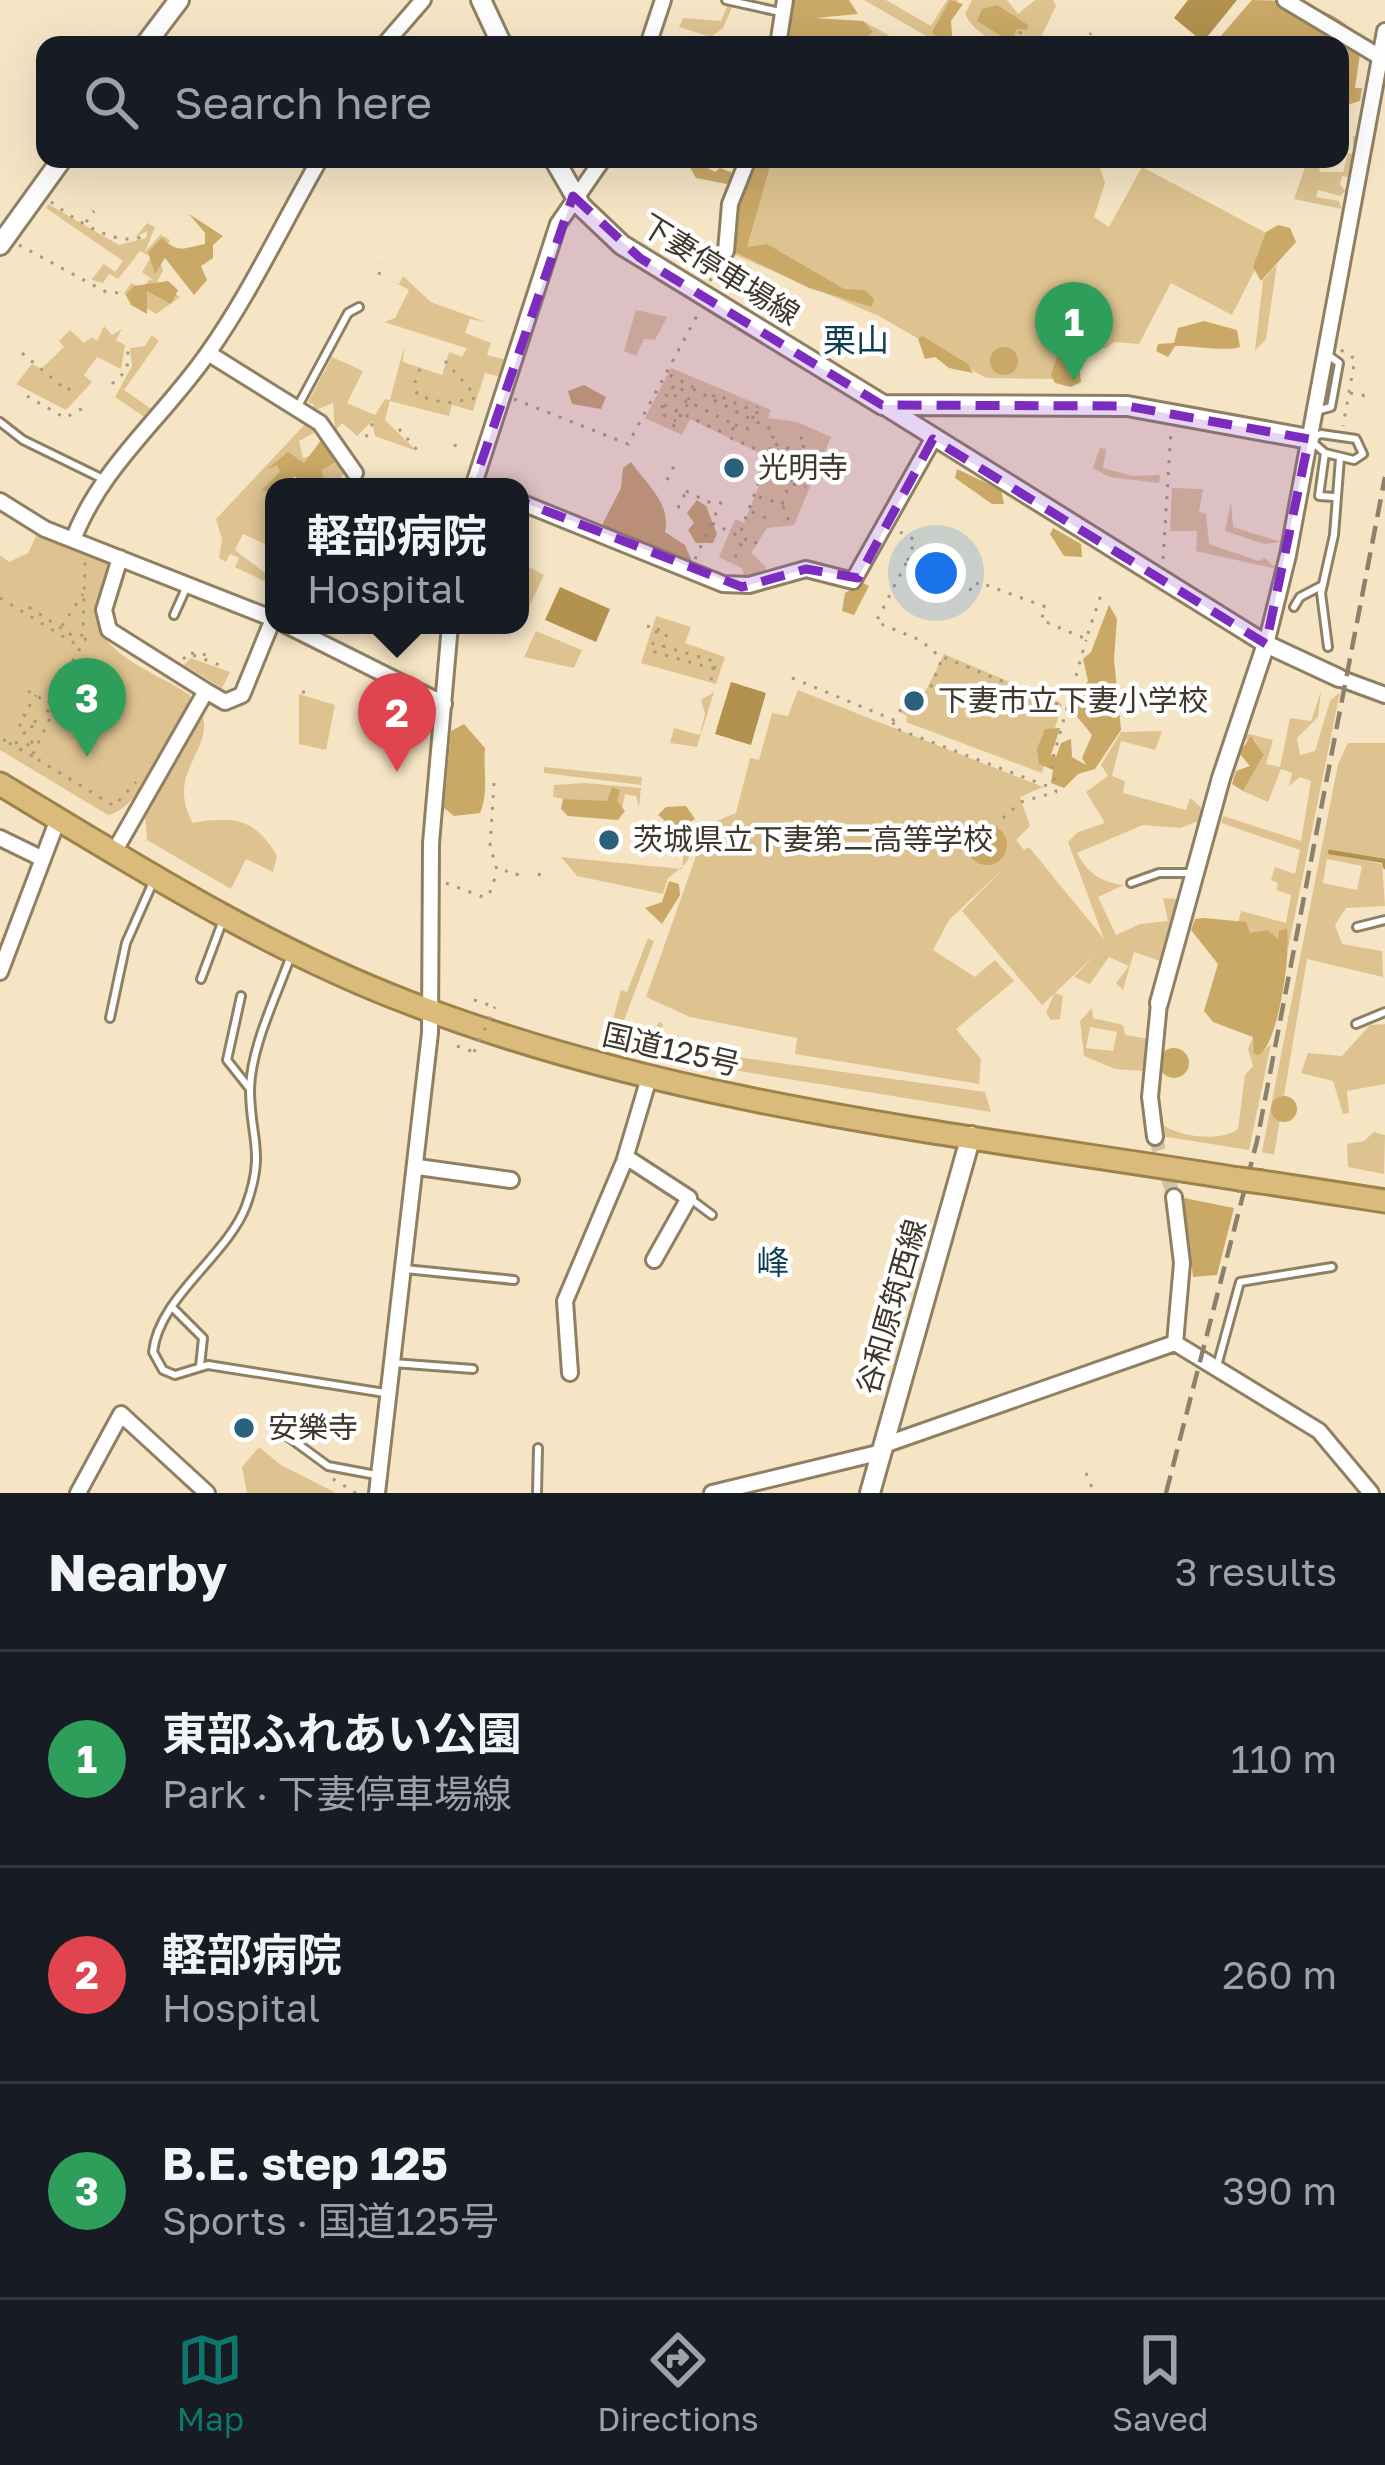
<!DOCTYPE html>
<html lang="en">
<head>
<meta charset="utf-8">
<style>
	body { margin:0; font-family:"Golos Text","Noto Sans JP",sans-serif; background:#20242c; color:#f1f3f6 }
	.you { position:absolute; left:936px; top:573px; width:42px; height:42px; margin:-30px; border:9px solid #fff; border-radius:50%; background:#1a73e8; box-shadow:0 0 0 18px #1a73e833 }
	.badge { display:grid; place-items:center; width:78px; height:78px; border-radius:50%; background:#0f766e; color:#fff; font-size:39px; font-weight:700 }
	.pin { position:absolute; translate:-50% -99px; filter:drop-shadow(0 3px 6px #0008) }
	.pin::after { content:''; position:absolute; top:63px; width:42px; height:36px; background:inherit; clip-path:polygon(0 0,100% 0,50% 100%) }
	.popup { position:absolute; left:265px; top:478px; width:264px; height:156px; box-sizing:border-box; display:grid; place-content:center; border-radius:24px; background:#171b24; filter:drop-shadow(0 3px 9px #0005); font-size:39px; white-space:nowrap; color:#9ea1a6 }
	.popup b { font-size:45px; color:#f1f3f6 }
	.popup::after { content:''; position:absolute; left:50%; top:100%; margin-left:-24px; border:24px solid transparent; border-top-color:#171b24 }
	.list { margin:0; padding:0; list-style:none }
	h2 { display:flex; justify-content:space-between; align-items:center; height:156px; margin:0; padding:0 48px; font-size:51px }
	h2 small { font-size:39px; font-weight:400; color:#9ea1a6 }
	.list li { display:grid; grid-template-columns:78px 1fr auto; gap:36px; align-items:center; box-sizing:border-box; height:216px; padding:0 48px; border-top:3px solid #363941 }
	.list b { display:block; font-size:45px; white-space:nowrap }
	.list p { margin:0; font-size:39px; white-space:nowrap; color:#9ea1a6 }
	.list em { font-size:39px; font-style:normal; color:#9ea1a6 }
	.icon { flex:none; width:66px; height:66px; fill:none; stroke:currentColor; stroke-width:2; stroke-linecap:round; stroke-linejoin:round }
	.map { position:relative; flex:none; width:1385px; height:1493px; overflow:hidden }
	.search { position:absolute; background:#171b24; box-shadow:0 12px 48px #0002; left:36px; right:36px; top:36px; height:132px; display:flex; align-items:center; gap:30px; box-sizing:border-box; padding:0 42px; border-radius:24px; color:#9ea1a6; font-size:45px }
	.sheet { height:804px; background:#171b24 }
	nav { display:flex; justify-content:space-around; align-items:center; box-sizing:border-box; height:168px; border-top:3px solid #363941; background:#171b24; font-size:33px; color:#9ea1a6 }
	nav a { display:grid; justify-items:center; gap:6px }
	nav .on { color:#0f766e }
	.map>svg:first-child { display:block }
	.green { fill:#dec390; fill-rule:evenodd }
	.forest { fill:#caa866 }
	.water { fill:#b2914f }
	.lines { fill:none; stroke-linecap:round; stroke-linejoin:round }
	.stream { stroke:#b2914f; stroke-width:4.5 }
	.minor-tunnel { stroke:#d1c2a6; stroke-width:14; stroke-dasharray:14 7; stroke-linecap:butt }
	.service-casing { stroke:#8f8063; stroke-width:12 }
	.minor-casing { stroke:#8f8063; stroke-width:20 }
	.tertiary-casing { stroke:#8f8063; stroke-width:22 }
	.secondary-casing { stroke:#8f8063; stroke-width:24 }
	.trunk-casing { stroke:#9e824b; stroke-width:27 }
	.path { stroke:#a59982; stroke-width:3; stroke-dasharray:3 9; stroke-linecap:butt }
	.service { stroke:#fff; stroke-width:6 }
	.minor { stroke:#fff; stroke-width:14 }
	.tertiary { stroke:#fff; stroke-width:16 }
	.secondary { stroke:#fff; stroke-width:18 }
	.trunk { stroke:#dabb7c; stroke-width:21 }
	.rail { stroke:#8c816c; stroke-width:4.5; stroke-dasharray:18 9; stroke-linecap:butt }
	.trunk-bridge-casing { stroke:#9e824b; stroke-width:27; stroke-linecap:butt }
	.path-bridge { stroke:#a59982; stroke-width:3; stroke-dasharray:3 9; stroke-linecap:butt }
	.trunk-bridge { stroke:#dabb7c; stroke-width:21 }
	.marked { fill:#7b2cbf; fill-opacity:0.2; stroke:#7b2cbf; stroke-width:9; stroke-dasharray:24 15; stroke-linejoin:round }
	.poi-dot { fill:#2a617c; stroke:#fff; stroke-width:4.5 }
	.labels { text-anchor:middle; stroke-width:9; stroke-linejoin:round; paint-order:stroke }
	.street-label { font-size:30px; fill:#3e372b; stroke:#fff }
	.poi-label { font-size:30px; fill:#3e372b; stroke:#fff; text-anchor:start }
	.neighbourhood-label { font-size:33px; fill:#0f3d51; stroke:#fff }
</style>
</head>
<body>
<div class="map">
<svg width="1385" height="1493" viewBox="0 0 1385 1493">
	<rect width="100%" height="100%" fill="#f6e5c5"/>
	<path class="green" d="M864 0H886L931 26 947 0H958L944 25 952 36 942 45Z
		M972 0H1007L1018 14 1035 0H1053L1056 6 1037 45C1009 45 980 43 965 14Z
		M728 4 733 5 723 28 711 37 679 27 683 18 721 21Z
		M798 19 863 21 906 45H781Z
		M1353 136 1358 137 1350 178 1342 176 1340 185 1346 191 1340 196 1318 190 1316 197 1339 201 1342 209 1294 199 1308 159H1317L1320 172H1343L1348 153 1353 154Z
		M757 159H1097L1105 183 1094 217 1109 227 1142 167 1272 236 1232 315 1171 283 1139 344 1114 342 1105 349 1079 336 1057 379 986 378 879 316 733 254 734 224Z
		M48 204 119 245 146 238 147 231 135 238 147 223 155 227 145 252 164 231 161 235 170 240 159 260 163 270 157 282 180 297 156 314 124 294 131 283 143 289 149 279 155 281 142 272 151 257 140 251 118 279 109 274 103 283 91 280 104 264 115 272 123 261 46 208Z
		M1277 264 1266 339 1255 351 1263 280Z
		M383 276 399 284 403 276 431 302 486 322 470 319 465 333 491 343 487 355 507 360 501 377 485 373 473 411 452 405 449 416 390 401 385 420 417 451 375 436 372 421 357 436 342 423 335 431 333 403 311 412 314 405 308 402 332 357 363 371 347 403 375 415 385 399 390 400 404 347 403 362 442 375 449 352 462 357 466 349 472 350 384 322 395 318 409 290Z
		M636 310 667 317 655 340 644 339 636 356 624 351Z
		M104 326 112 335 122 329 116 340 125 345 121 369 97 357 84 375 92 382 66 410 16 384 32 364 41 369 64 347 59 341 70 330 84 343 92 337 97 341Z
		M152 335 159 341 124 390 153 410 146 418 115 397 132 366 130 348 145 346Z
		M671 368 771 410 768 418 797 422 831 437 794 525 767 528 751 553 766 567 764 573 744 579 743 569 719 557 735 519 744 523 770 458 690 419 682 435 645 418Z
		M308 421 322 429 299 441 303 458 313 455 321 438 346 465 340 481 350 475 345 487H311L295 476 286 487H274V548L243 534 235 550 274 580V586L235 567 239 558 230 554 226 562 219 558 222 540 216 519Z
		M1100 448 1106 449 1103 468 1133 476 1160 475 1159 483 1110 477 1093 468Z
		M1172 488 1203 489 1199 512 1206 514 1209 544 1259 561 1265 558 1277 569 1196 551 1197 531H1170Z
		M1231 501 1233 527 1281 542 1264 544 1225 531Z
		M38 532 109 561 112 568C107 582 96 601 96 615 96 653 163 676 190 695V705C172 737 141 808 108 815L0 750V555L9 562 28 553Z
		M525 565 544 575 523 620 520 577Z
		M656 616 691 627 685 643 725 657 716 684 641 663Z
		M536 631 582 650 574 668 524 657Z
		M944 654 1062 704 1042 773 906 722 907 716 901 713 910 694 921 700Z
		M191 658 230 672 222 688 184 665Z
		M798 690 1043 787 1020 797 1030 826 1016 840 1024 850 1029 847 1104 939 1068 842 1078 832 1105 823 1086 792 1108 776 1101 765 1121 732 1162 731 1155 750 1121 741 1112 776 1125 781 1123 793 1186 810 1190 798 1203 809 1202 820 1180 828 1143 825 1077 853C1088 874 1101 882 1124 885L1098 897 1116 935 1140 924 1168 921 1163 898 1180 899 1163 962 1134 952 1123 990 1116 983 1129 966 1109 957 1090 984 1074 977 1096 954 1055 993 1063 996 1060 1019 1051 1020 1046 1013 1054 994 1042 1005 962 911 1004 868 949 920 933 950 975 977 995 960 1014 981 956 1029 981 1059 979 1084 795 1054 797 1038 690 1017 646 997 707 825 736 813 750 758 759 760 772 713 788 716Z
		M1321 691 1318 717 1297 738 1300 755 1315 751 1330 701 1340 692 1288 949 1287 929 1278 939 1268 930 1251 934 1238 924 1241 911 1286 923 1291 895 1276 890 1278 883 1271 880 1275 867 1295 874 1300 850 1221 823 1223 816 1301 841 1311 781 1300 777 1289 786 1292 773 1281 769 1268 802 1243 791 1264 756 1254 739 1245 740V733L1273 740 1266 764 1280 767 1290 718 1311 721Z
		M714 692 697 747 670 743 674 728 700 735 705 714 701 700Z
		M299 694 335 705 326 750 299 744Z
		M203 716C212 753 165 773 193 823 233 816 255 818 277 856L273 872 246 859 231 889 147 840 145 814Z
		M1348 743H1385V860L1328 853 1382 864 1385 906 1346 908 1335 925 1342 944 1382 951 1383 977 1307 959 1274 1155 1262 1152 1338 764ZM1327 859 1362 866 1357 890 1323 883Z
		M544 767 642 777 641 785 544 773Z
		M585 783 641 788 639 808 636 796 625 794 622 809 553 797 554 785Z
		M685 838 694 840C690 863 685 865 668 878L663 894 577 876 561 857 682 869Z
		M648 938 654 941 620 1031 650 1039 659 1022 663 1024 656 1053 613 1042 609 1034 621 990 627 992Z
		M1092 1008 1093 1018 1123 1025 1125 1035 1149 1039 1146 1071 1115 1069 1084 1056 1080 1021ZM1090 1027 1117 1032 1113 1051 1086 1048Z
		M1385 1024V1084L1347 1091 1349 1113 1343 1114 1333 1081 1301 1073 1308 1053 1342 1056 1370 1025Z
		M1253 1037 1259 1055 1271 1044 1249 1150 1161 1136 1158 1098 1164 1126C1183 1137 1220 1142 1238 1129L1245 1075 1253 1066 1248 1049Z
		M723 1055 985 1092 991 1112 733 1070 721 1067Z
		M1374 1132 1385 1135 1384 1174 1348 1167 1347 1144 1364 1141Z
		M259 1447 281 1465 336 1493H247L242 1467Z"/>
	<path class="forest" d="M784 0H849L858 14 815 18 863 21 873 32 859 45 843 39 813 43 804 37 800 45H777L786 20 792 17 785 14Z
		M950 0 963 4 951 21 952 36 942 45 932 32Z
		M1252 0C1296 0 1335 7 1362 40L1355 88H1362L1360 101 1340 107V45H1213Z
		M997 5 1028 25 1027 30 1017 29 1011 42 977 21 982 9Z
		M691 159 715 172 720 168 733 173 732 185 696 178 687 162Z
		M754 159H772L747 247 767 244 844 289 865 290 874 299 872 307 809 288 733 251 736 207Z
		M189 214 223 236 213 245V258L201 266 207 280 194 295 165 258 155 274 148 252 162 238C178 254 185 248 205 244V233Z
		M1278 225 1290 228 1296 242 1261 281 1253 267 1266 232Z
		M168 281 178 290 171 304 147 291V314L131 305 126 295 134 286Z
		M1204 321 1237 330 1240 347C1225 352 1193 345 1175 346L1168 357 1156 351 1158 344 1174 343 1178 328Z
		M922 336 968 364 973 373 949 368 935 357 925 359 918 339Z
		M990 361a14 14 0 1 1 28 0a14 14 0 1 1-28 0Z
		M1069 348 1078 356 1081 382 1071 387 1055 383 1051 375 1058 353Z
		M584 385 606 397 601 409 572 404 568 391Z
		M325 435 340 460 321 470 327 487H311L294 476 286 487H274V493L262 490 280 472 277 465 266 470 288 452 304 463Z
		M631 462C646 484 671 502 665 532L685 545 694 566 600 529 621 488 623 468Z
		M957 469 1001 490 1004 504H992L955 478Z
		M697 500 706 506 717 534 713 543H696L688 530 694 523 687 513Z
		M1053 528 1081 544 1082 557 1064 556 1050 534Z
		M863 583 869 586 854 615 842 611 845 593Z
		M1109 605 1117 619 1114 659 1121 730 1095 769 1078 774 1064 788 1051 783 1053 770 1039 764 1037 749 1045 729 1060 728 1051 755 1056 757 1061 743 1071 739 1072 757 1086 765 1082 758 1092 735 1071 709 1088 681 1083 659 1091 652Z
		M464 724 485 748C483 769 489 793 480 813L454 816 444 808 451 731Z
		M1251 736 1264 755 1243 791 1232 784 1236 771 1250 766 1239 753Z
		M612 787 620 790 617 801 625 811 618 820 568 816 561 809 563 799 607 801Z
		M686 806 695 819 677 831 658 815 666 807Z
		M967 845a20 20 0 1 1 40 0a20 20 0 1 1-40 0Z
		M669 881 679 884 680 895 662 924 645 908 662 902Z
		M1204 918 1246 922 1250 933 1268 930 1278 939 1279 931 1287 928C1291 953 1279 1042 1259 1055L1254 1054 1253 1037 1213 1022 1204 1011 1218 964 1191 930 1195 919Z
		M1159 1063a15 15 0 1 1 30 0a15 15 0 1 1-30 0Z
		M1271 1109a13 13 0 1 1 26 0a13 13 0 1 1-26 0Z
		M1184 1198 1234 1208 1217 1275 1193 1277Z"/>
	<path class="water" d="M1188 0H1237L1203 42 1174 18Z
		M560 587 610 609 596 642 545 620Z
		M731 682 766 693 751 745 715 734Z"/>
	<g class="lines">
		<path class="stream" d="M1330 852 1384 861 1385 867"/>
		<path class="minor-tunnel" d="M1155 1137 1174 1197"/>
		<g class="service-casing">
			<path id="service" d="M726 0 780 12
				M298 406 348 313 359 307
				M1316 411 1331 407 1339 363 1328 355
				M0 422 23 440 103 479
				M1321 434 1356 439 1363 454 1354 460 1325 453 1309 439Z
				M1325 453 1319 496 1334 497
				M1294 607 1300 597 1323 585
				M174 615 187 586
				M1328 647 1321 593 1334 535 1340 458
				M1131 883 1159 873H1190
				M1357 927 1385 920
				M290 958C276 997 251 1047 250 1089 250 1139 266 1151 246 1206 227 1256 159 1297 153 1352L163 1370 175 1375 208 1365 385 1393
				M201 979 223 920
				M241 996 227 1060 250 1089
				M110 1018 126 943 154 880
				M1356 1024 1385 1012
				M692 1200 712 1215
				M405 1269 514 1280
				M174 1309 203 1338 200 1366
				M393 1363 473 1369
				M1217 1366 1240 1282 1332 1267
				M283 1433 328 1466 376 1475
				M537 1493 538 1448"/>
		</g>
		<g class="minor-casing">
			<path id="minor" d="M1285 0 1380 57
				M384 45 423 0
				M648 45 663 0
				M778 45 785 0
				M726 251 730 204 748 159
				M208 353 320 423 355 473
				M473 487 558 224 603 159
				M0 501 45 529 274 619
				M520 502 723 584 749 585 806 569 853 581 933 439
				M73 540C101 466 163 418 208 353 251 292 283 223 320 159
				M286 625 444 704
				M1266 644 1288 555 1385 31
				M1339 678 1385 695
				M206 691 225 702 242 695 273 619
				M0 838 43 859
				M114 852 206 691 109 630 104 610 120 558
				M0 972 58 819
				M1155 1137 1150 1097 1159 1003
				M626 1157 689 1198 654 1260
				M418 1167 511 1180
				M1174 1197 1182 1263 1175 1343
				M1175 1343 1319 1431 1371 1493
				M570 1373 565 1301 624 1162 649 1078
				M884 1445 1175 1343
				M78 1493 121 1414 207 1493
				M377 1493 430 1033 431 843 450 625
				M712 1493 882 1452"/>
		</g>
		<g class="tertiary-casing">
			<path id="tertiary" d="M883 405 1266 644 1339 678
				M1159 1003 1221 778 1266 644"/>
		</g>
		<g class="secondary-casing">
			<path id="secondary" d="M481 0 502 45
				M145 45 179 0
				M554 159 581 206 622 245 883 405 1127 406 1309 439
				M0 245 62 159
				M870 1493 971 1136"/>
		</g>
		<g class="trunk-casing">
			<path id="trunk" d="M0 784C131 863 263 947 407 1002 673 1105 959 1134 1239 1179
				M1262 1182 1385 1201"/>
		</g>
		<path class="path" d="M1019 32 1043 45
			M1084 45 1091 33
			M51 202C73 218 121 252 147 234
			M86 222 94 211
			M19 245 106 292 121 293
			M379 275 381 263
			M710 281 720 263
			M1341 350 1355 359 1343 426
			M22 353 67 391 71 387
			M445 361 476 396
			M420 369 414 385 418 396 446 403 477 398
			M670 375 693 387
			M112 384 127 370 128 350
			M1350 393 1366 396
			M667 394 660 413 676 421
			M27 396 65 418 83 408
			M713 397 715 394 760 414
			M514 399 628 444 699 312
			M688 400 693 389 774 431 769 455
			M687 402 670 393 674 385 688 393
			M664 405 728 435
			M735 425 747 429 758 407
			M673 427 689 402 735 425 729 437 769 455 739 536
			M399 429 419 452
			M366 437 375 418
			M455 444 456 452
			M775 444 816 456
			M667 480 676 462
			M793 484 806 487
			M686 491 717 506
			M759 497 782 504 806 440 799 437
			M783 506 789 521
			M678 508 688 487
			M752 512 766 518 769 512
			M712 523 755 544 761 535
			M900 532 915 540 907 562 974 591 978 582 1046 607 1041 620 1086 639 1102 592
			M735 557 743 540
			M695 559 723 498
			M1163 559 1171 431
			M906 563 876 622 920 640 938 655 1068 708
			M0 598 74 643 83 634 85 561
			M29 607 76 638
			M62 626 83 594
			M647 626 657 629 651 651 718 670
			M657 629 667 633 663 646 716 662 711 680
			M86 638 45 709 52 714 32 756 114 806 136 782
			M191 653 207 655 209 651
			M183 659 190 654 225 667
			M792 678 894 720 914 690 928 694 942 659
			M28 691 47 702
			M302 692 312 693
			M894 722 892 727 1055 789
			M3 740 35 746 18 725 36 727 38 723 24 715 36 695
			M9 743 32 756 28 763
			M494 783 490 846 497 870 515 872 522 880
			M1003 818 1021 802 1056 792 1052 762 1086 640
			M539 876 541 866
			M446 883 483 897 489 895 497 872
			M474 1000 495 1007
			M457 1046 474 1052
			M1086 1473 1094 1493
			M333 1479 356 1493"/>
		<use href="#service" class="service"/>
		<use href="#minor" class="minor"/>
		<use href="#tertiary" class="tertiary"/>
		<use href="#secondary" class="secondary"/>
		<use href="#trunk" class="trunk"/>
		<path class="rail" d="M1166 1493 1257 1141 1385 477"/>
		<g class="trunk-bridge-casing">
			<path id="trunk-bridge" d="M1239 1179 1262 1182"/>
		</g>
		<path class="path-bridge" d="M474 1052 495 1007"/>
		<use href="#trunk-bridge" class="trunk-bridge"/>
	</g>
	<path class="marked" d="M573 196 640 258 882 405 1127 406 1309 439 1266 644 933 439 858 578 806 569 742 587 474 483Z"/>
	<g class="poi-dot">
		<circle cx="734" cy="468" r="12"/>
		<circle cx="914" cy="701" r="12"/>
		<circle cx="609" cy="840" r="12"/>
		<circle cx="244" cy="1428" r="12"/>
	</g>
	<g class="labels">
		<g class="street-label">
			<text transform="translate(720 270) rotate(32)" y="10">下妻停車場線</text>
			<text transform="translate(671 1050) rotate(13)" y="10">国道125号</text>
			<text transform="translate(892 1307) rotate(-74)" y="10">谷和原筑西線</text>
		</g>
		<g class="poi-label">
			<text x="758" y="478">光明寺</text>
			<text x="938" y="711">下妻市立下妻小学校</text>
			<text x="633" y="850">茨城県立下妻第二高等学校</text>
			<text x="268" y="1438">安樂寺</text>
		</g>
		<g class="neighbourhood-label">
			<text x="856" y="352">栗山</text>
			<text x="773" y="1274">峰</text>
		</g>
	</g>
</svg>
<div class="you"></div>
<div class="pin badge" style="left:1074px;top:381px;background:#2e9e5b">1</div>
<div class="pin badge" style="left:397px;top:772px;background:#e0444e">2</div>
<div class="popup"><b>軽部病院</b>Hospital</div>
<div class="pin badge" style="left:87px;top:757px;background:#2e9e5b">3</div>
<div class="search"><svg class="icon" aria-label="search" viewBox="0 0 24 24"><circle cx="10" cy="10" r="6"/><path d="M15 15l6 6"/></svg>Search here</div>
</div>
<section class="sheet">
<h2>Nearby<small>3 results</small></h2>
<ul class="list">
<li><span class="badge" style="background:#2e9e5b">1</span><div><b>東部ふれあい公園</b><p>Park · 下妻停車場線</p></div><em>110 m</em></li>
<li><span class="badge" style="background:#e0444e">2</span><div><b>軽部病院</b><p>Hospital</p></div><em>260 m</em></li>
<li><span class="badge" style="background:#2e9e5b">3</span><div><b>B.E. step 125</b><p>Sports · 国道125号</p></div><em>390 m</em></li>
</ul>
</section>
<nav>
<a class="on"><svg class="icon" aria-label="map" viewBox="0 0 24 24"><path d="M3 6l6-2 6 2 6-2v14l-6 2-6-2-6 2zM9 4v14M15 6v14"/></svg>Map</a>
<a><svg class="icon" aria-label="directions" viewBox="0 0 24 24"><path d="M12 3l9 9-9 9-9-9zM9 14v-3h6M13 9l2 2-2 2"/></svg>Directions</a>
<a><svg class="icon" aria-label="saved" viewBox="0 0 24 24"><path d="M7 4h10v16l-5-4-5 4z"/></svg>Saved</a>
</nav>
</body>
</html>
